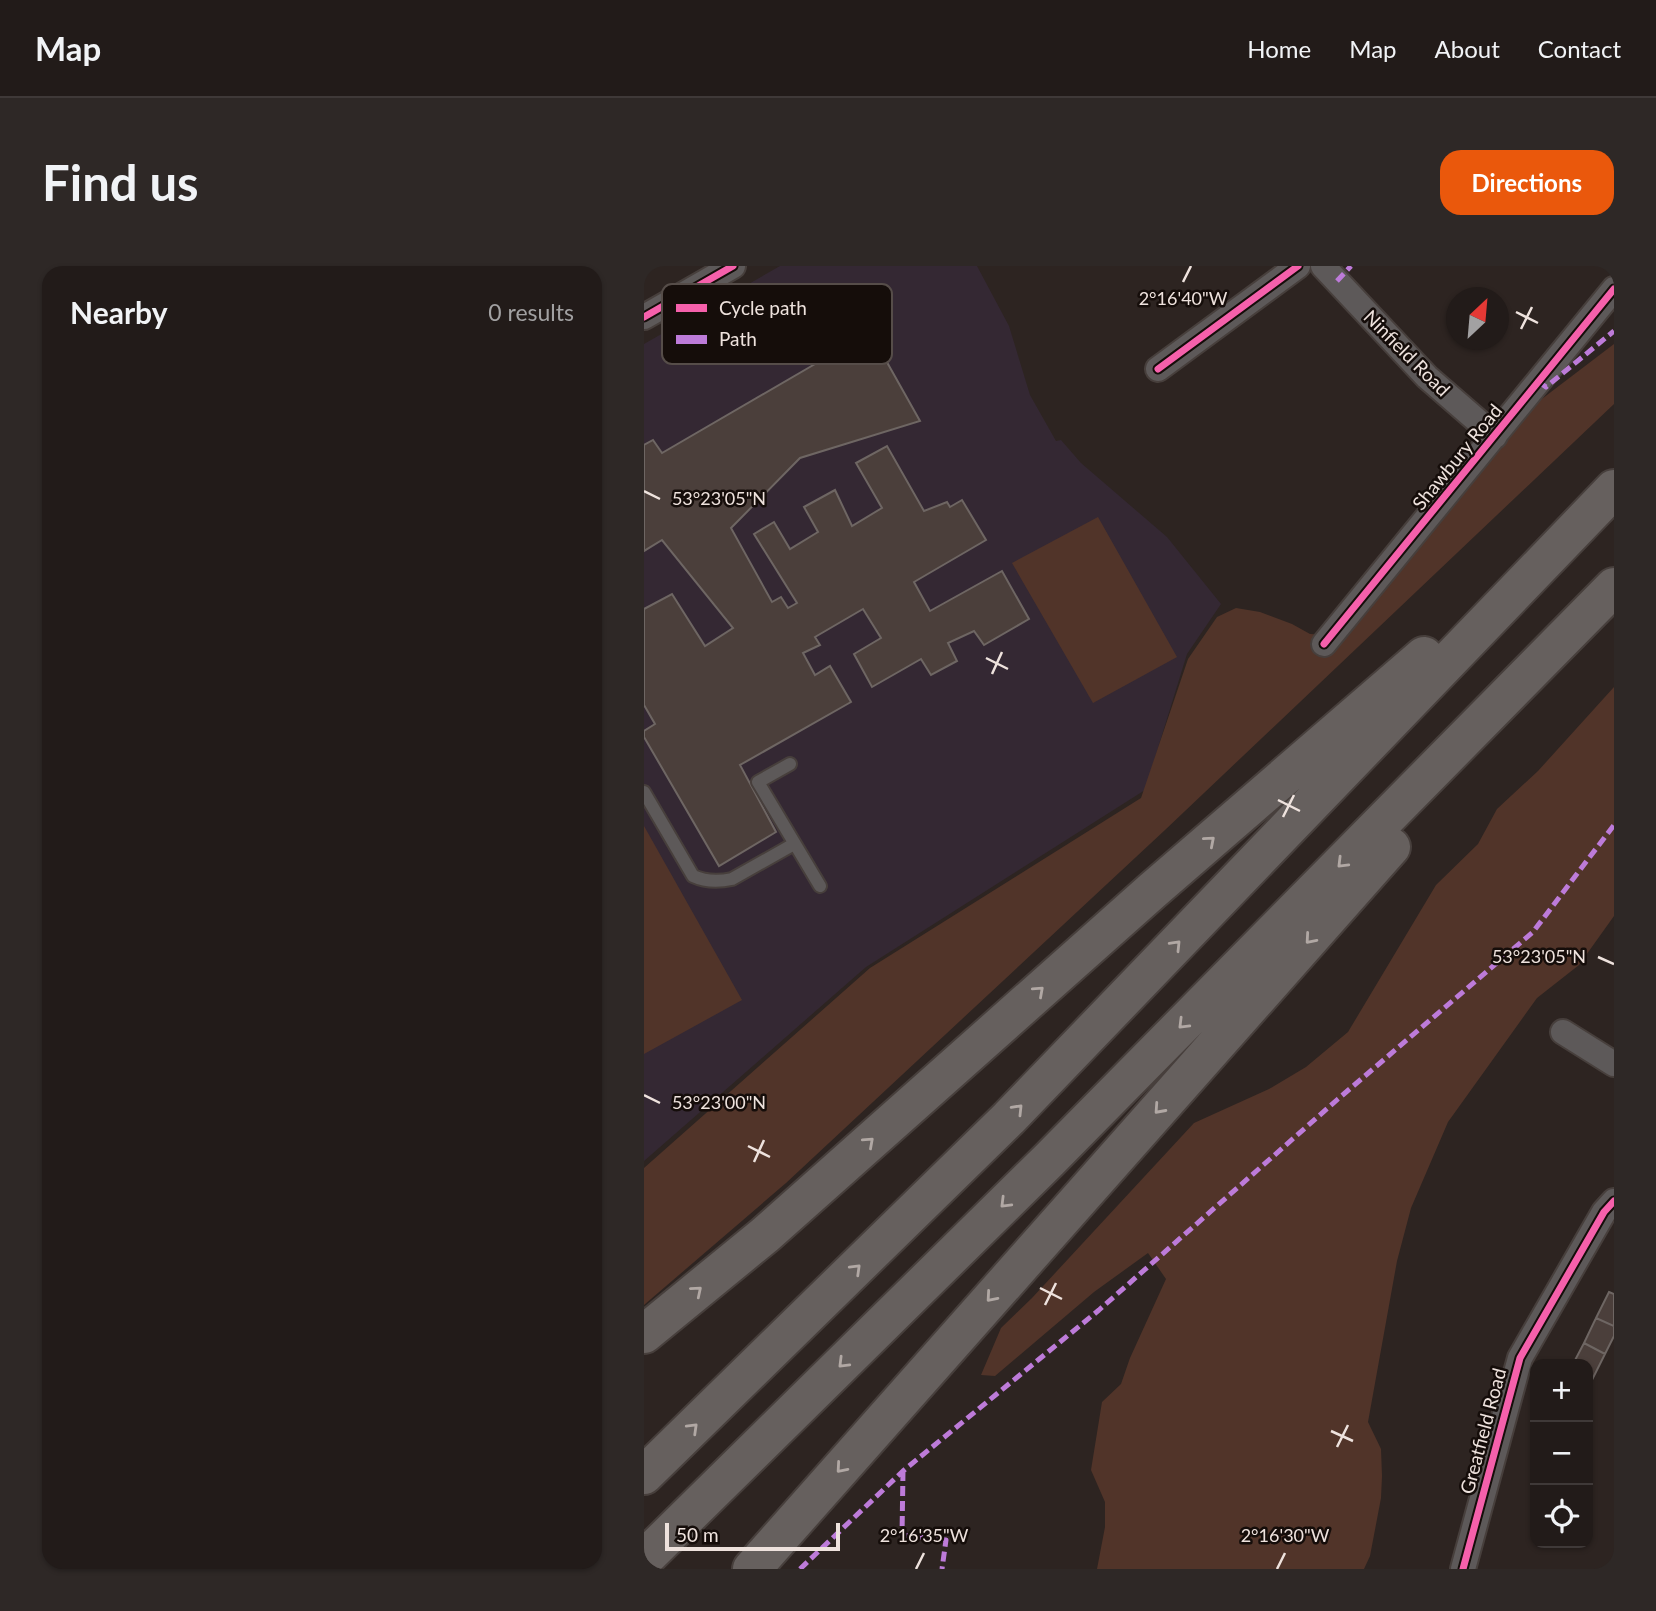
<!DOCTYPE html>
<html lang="en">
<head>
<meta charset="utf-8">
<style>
	body { margin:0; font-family:Lato,sans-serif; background:#2e2826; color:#f1f3f6 }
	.controls { position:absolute; right:21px; bottom:21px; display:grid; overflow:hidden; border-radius:14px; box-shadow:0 2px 5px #0004 }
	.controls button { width:63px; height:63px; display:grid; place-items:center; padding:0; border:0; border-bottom:2px solid #3f3938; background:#221b19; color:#f1f3f6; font:35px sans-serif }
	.compass { position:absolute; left:802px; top:21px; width:63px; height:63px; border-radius:50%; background:#221b19; box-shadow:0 2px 5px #0004; rotate:26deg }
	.scale { position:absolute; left:21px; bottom:18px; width:175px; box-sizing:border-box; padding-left:7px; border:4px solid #eee2dd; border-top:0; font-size:19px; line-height:24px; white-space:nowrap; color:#eee2dd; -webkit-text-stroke:5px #150d0a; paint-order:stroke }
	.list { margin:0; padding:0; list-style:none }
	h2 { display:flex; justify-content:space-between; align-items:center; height:91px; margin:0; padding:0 28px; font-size:30px }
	h2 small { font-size:23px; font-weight:400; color:#a2a1a2 }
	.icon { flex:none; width:38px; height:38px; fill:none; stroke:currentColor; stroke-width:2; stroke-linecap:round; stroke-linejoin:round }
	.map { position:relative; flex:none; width:970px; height:1303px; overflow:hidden; border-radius:21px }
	header { display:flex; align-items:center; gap:42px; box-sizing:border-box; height:98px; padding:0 35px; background:#221b19; border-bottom:2px solid #3f3938 }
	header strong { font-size:33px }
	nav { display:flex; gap:38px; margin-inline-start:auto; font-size:24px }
	.intro { display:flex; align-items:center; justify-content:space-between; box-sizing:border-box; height:168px; padding:0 42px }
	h1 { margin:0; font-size:49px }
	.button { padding:18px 32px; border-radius:21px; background:#ea580c; color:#fff; font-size:24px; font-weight:700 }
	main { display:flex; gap:42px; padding:0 42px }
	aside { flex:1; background:#221b19; border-radius:21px; box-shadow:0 2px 5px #0004 }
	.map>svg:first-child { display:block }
	.education { fill:#342833 }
	.green { fill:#513429 }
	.building { fill:#4b3f3b; stroke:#6e6663; stroke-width:2 }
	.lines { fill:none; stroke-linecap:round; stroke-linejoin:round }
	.service-casing { stroke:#473f3c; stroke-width:16 }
	.minor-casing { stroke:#473f3c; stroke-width:28 }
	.motorway-casing { stroke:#473f3c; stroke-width:42 }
	.service { stroke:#5d5959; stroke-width:12 }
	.minor { stroke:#5d5959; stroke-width:24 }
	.motorway { stroke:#66605e; stroke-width:38 }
	.quiet { stroke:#bd7bd9; stroke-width:5; stroke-dasharray:10 5; stroke-linecap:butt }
	.cycleway-casing { stroke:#150d0a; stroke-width:11 }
	.cycleway { stroke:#f560ab; stroke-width:7 }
	.oneway { stroke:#b1a8a4 }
	.ticks { fill:none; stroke:#eee2dd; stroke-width:2.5 }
	.labels { text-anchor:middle; stroke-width:5; stroke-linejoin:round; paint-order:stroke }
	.street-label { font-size:19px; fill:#eee2dd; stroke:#150d0a }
	.key { fill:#150d0a; stroke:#564d49; stroke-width:2 }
	.key-label { font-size:19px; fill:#eee2dd }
	.ticks-label { font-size:18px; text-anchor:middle; fill:#eee2dd; stroke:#150d0a; stroke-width:5; stroke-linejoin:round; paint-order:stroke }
</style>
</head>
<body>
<header>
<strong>Map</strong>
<nav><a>Home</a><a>Map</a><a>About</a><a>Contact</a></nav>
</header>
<div class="intro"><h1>Find us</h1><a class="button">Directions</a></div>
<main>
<aside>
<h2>Nearby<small>0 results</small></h2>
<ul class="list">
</ul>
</aside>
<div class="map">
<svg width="970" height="1303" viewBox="0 0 970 1303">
	<rect width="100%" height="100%" fill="#2d2421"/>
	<path class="education" d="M136 0H333L365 60 386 129 412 175 417 174 437 197 523 271 577 338 543 388 501 524 222 701 0 895V78Z"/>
	<path class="green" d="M970 78V138L521 564 142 917 0 1039V902L226 702 497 532 544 393 573 351 592 342 616 346 648 358 666 368 681 369 882 145Z
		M454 251 533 391 449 437 368 297Z
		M970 421V650L935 699 893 732 804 856 767 942 753 995 724 1156 737 1183 738 1210 737 1232 726 1290 720 1303H453L461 1261V1236L447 1204 458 1136 477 1118 486 1092 522 1013 504 987 450 1026 351 1110 337 1109 357 1062 388 1032 550 857 625 823 662 801 704 766 792 619 834 578 853 543 894 505Z
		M0 560 98 734 0 788Z"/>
	<path class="building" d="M226 66 276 155 156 192 87 262 128 336 137 331 144 342 153 337 110 268 130 256 146 283 174 266 160 241 191 224 208 260 238 242 212 197 243 180 280 245 303 236 306 241 318 234 342 274 270 316 286 345 358 305 385 353 340 379 330 365 304 377 313 395 287 409 277 393 228 421 210 388 237 372 219 343 171 371 176 379 159 387 171 409 186 400 207 436 96 499 132 566 75 600 0 471V465L11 458 0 439V343L28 328 61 380 89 362 18 274 0 285V179L9 174 18 187Z
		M965 1026 970 1028V1060L952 1052Z
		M952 1052 970 1060V1070L961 1088 940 1077Z
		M940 1077 961 1088 948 1114 944 1112V1098H929Z"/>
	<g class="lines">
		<g class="service-casing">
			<path id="service" d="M146 498 114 516 176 620
				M0 526 49 610C62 616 74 616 88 613L150 578"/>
		</g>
		<g class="minor-casing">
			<path id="minor" d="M679 0 783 111 851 170
				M0 51 89 0
				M514 103 654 0
				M680 378 970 23
				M919 766 970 798
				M819 1303 876 1092 960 946 970 935"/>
		</g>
		<g class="motorway-casing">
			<path id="motorway" d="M0 1068 121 969 509 624 780 390
				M0 1209 365 852 970 223
				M0 1293 405 894 970 321
				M108 1303 747 581"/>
		</g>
		<use href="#service" class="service"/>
		<use href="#minor" class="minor"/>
		<use href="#motorway" class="motorway"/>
		<path class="quiet" d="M693 15 707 0
			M895 116 902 121 970 65
			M259 1205 258 1269 302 1274 298 1303
			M156 1303 259 1205 455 1044 694 833 889 666 970 559"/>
		<g class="cycleway-casing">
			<path id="cycleway" d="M0 51 89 0
				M514 103 654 0
				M680 378 970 23
				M819 1303 876 1092 960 946 970 935"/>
		</g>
		<use href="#cycleway" class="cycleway"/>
	</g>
	<defs><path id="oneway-chevron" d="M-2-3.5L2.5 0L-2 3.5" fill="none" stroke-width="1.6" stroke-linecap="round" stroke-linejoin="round" transform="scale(1.75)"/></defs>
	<g class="oneway">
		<use href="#oneway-chevron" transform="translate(566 575) rotate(-41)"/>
		<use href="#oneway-chevron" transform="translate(698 597) rotate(135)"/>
		<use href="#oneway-chevron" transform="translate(666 673) rotate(131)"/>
		<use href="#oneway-chevron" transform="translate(532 679) rotate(-46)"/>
		<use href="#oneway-chevron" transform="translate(395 725) rotate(-42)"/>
		<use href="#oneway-chevron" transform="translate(539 758) rotate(135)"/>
		<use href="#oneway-chevron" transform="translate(374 843) rotate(-46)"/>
		<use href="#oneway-chevron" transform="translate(515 843) rotate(132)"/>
		<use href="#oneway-chevron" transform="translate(225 876) rotate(-42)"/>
		<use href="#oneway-chevron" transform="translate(361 937) rotate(135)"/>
		<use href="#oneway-chevron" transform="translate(212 1003) rotate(-44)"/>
		<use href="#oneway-chevron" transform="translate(53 1025) rotate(-40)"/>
		<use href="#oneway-chevron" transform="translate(347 1031) rotate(131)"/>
		<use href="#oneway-chevron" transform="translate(199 1097) rotate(135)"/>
		<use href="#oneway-chevron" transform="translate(49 1162) rotate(-44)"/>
		<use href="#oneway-chevron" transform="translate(197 1202) rotate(131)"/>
	</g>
	<path class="ticks" d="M539 16 547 0M872 46 894 57M877 63 888 41M0 225 16 233M342 392 364 403M348 408 358 386M634 534 656 545M639 551 650 529M954 691 970 698M0 829 16 837M104 880 126 891M110 896 120 874M396 1022 418 1033M401 1039 412 1017M687 1165 709 1175M693 1181 704 1159M272 1303 280 1287M633 1303 641 1287"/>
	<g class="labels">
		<g class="street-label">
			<text transform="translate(763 87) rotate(45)" y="7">Ninfield Road</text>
			<text transform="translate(813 191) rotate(-51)" y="7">Shawbury Road</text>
			<text transform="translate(839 1165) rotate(-75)" y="7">Greatfield Road</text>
		</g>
	</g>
	<rect x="18" y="18" width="230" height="80" rx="10" class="key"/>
	<rect x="32" y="38" width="31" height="8" fill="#f560ab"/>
	<rect x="32" y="69" width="31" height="9" fill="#bd7bd9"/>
	<g class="key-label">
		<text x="75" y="49">Cycle path</text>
		<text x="75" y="80">Path</text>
	</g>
	<g class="ticks-label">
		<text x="539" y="39">2°16'40"W</text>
		<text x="75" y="239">53°23'05"N</text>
		<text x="895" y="697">53°23'05"N</text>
		<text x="75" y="843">53°23'00"N</text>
		<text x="280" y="1276">2°16'35"W</text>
		<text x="641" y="1276">2°16'30"W</text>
	</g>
</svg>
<div class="controls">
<button>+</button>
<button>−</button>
<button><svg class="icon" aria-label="locate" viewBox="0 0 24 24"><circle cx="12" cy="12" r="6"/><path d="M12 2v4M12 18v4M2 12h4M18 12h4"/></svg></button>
</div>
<svg class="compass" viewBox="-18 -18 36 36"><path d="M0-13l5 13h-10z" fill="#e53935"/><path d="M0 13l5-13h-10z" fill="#a2a1a2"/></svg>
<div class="scale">50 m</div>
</div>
</main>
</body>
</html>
